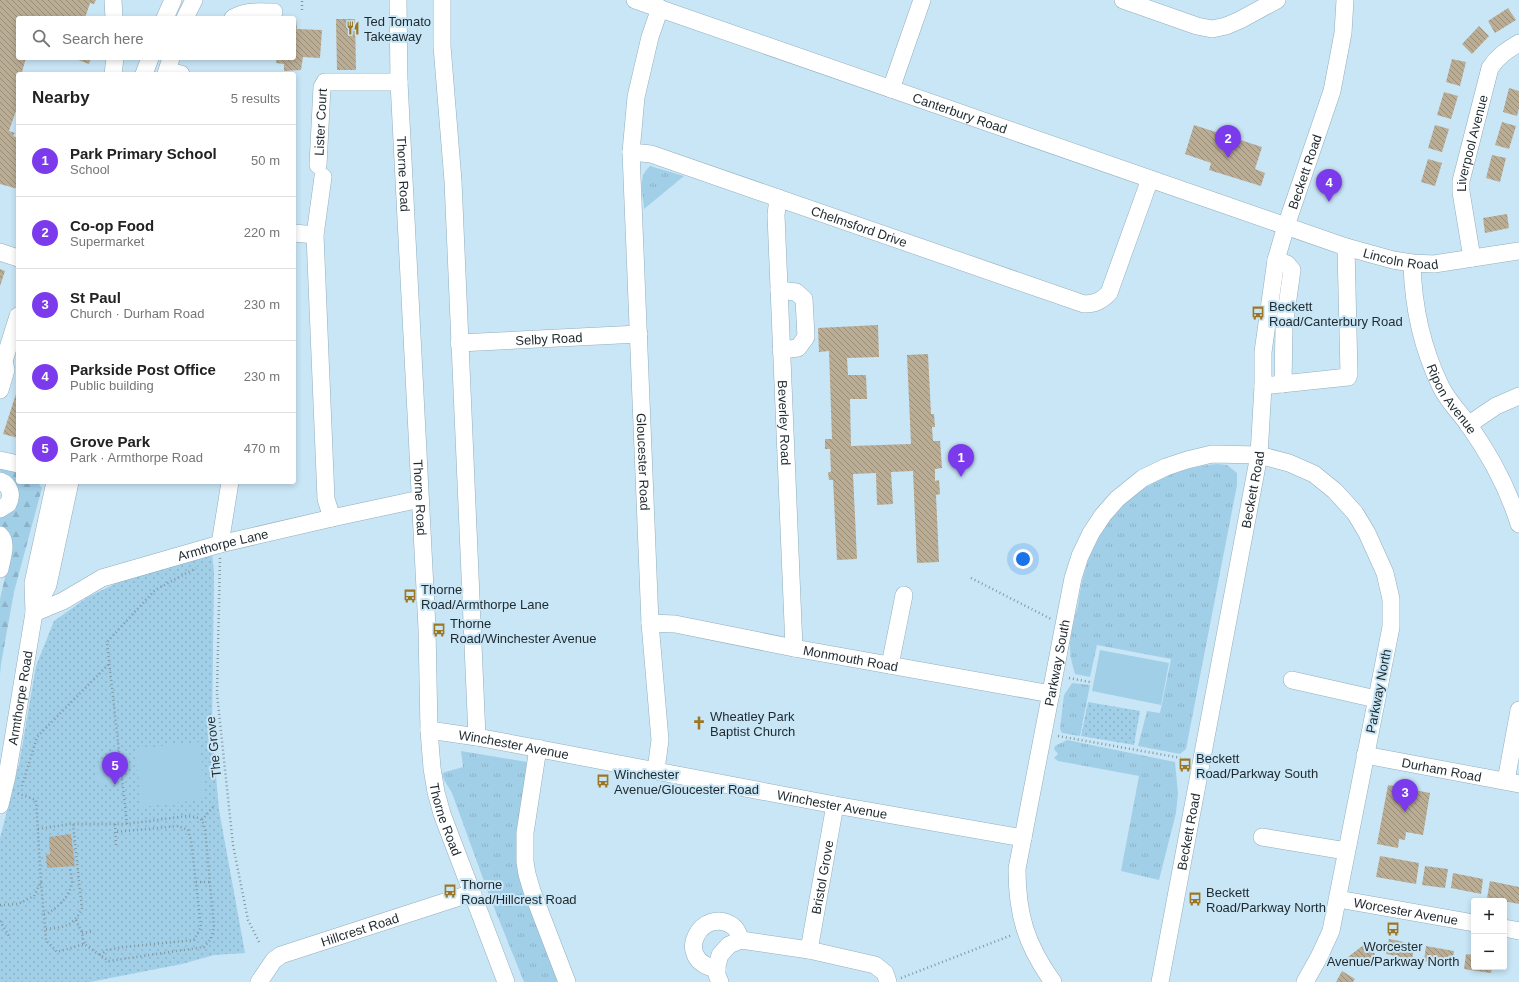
<!DOCTYPE html>
<html lang="en">
<head>
<meta charset="utf-8">
<style>
	body { margin:0; font-family:Arial,sans-serif; background:#f6f6f6; color:#222 }
	.controls { position:absolute; right:12px; bottom:12px; display:grid; overflow:hidden; border-radius:4px; box-shadow:0 2px 6px #0003 }
	.controls button { width:36px; height:36px; display:grid; place-items:center; padding:0; border:0; border-bottom:1px solid #e0e0e0; background:#fff; color:#222; font:20px sans-serif }
	.you { position:absolute; left:1023px; top:559px; width:14px; height:14px; margin:-10px; border:3px solid #fff; border-radius:50%; background:#1a73e8; box-shadow:0 0 0 6px #1a73e833 }
	.badge { display:grid; place-items:center; width:26px; height:26px; border-radius:50%; background:#7c3aed; color:#fff; font-size:13px; font-weight:700 }
	.pin { position:absolute; translate:-50% -33px; filter:drop-shadow(0 1px 2px #0008) }
	.pin::after { content:''; position:absolute; top:21px; width:14px; height:12px; background:inherit; clip-path:polygon(0 0,100% 0,50% 100%) }
	.list { margin:0; padding:0; list-style:none }
	h2 { display:flex; justify-content:space-between; align-items:center; height:52px; margin:0; padding:0 16px; font-size:17px }
	h2 small { font-size:13px; font-weight:400; color:#767676 }
	.list li { display:grid; grid-template-columns:26px 1fr auto; gap:12px; align-items:center; box-sizing:border-box; height:72px; padding:0 16px; border-top:1px solid #e0e0e0 }
	.list b { display:block; font-size:15px; white-space:nowrap }
	.list p { margin:0; font-size:13px; white-space:nowrap; color:#767676 }
	.list em { font-size:13px; font-style:normal; color:#767676 }
	.icon { flex:none; width:22px; height:22px; fill:none; stroke:currentColor; stroke-width:2; stroke-linecap:round; stroke-linejoin:round }
	.map { position:relative; flex:none; width:1519px; height:982px; overflow:hidden }
	.search { position:absolute; background:#fff; box-shadow:0 2px 6px #0003; left:16px; top:16px; width:280px; height:44px; display:flex; align-items:center; gap:10px; box-sizing:border-box; padding:0 14px; border-radius:4px; color:#767676; font-size:15px }
	.panel { position:absolute; background:#fff; box-shadow:0 2px 6px #0003; left:16px; top:72px; width:280px; height:412px; border-radius:4px }
	.map>svg:first-child { display:block }
	.grass { fill:url(#grass-tufts) }
	.forest { fill:url(#forest-firs) }
	.park { fill:url(#park-dots) }
	.pitch { fill:#a2cfe8 }
	.building { fill:url(#building-back-hatch) }
	.lines { fill:none; stroke-linecap:round; stroke-linejoin:round }
	.minor-casing { stroke:#92aebd; stroke-width:18 }
	.path { stroke:#8197a2; stroke-width:2.5; stroke-dasharray:1 3; stroke-linecap:butt }
	.minor { stroke:#fff; stroke-width:17 }
	.labels { text-anchor:middle; stroke-width:4; stroke-linejoin:round; paint-order:stroke }
	.poi-label { font-size:13px; fill:#1e292e; stroke:#c9e6f6; text-anchor:start }
	.street-label { font-size:13px; fill:#1e292e; stroke:#c9e6f6 }
</style>
</head>
<body>
<div class="map">
<svg width="1519" height="982" viewBox="0 0 1519 982">
	<defs>
		<pattern id="grass-tufts" width="24" height="20" patternUnits="userSpaceOnUse"><rect width="24" height="20" fill="#a2cfe8"/><path d="M3 7l-1-3M5 7V3M7 7l1-3M15 17l-1-3M17 17v-4M19 17l1-3" fill="none" stroke="#8bb2c7"/></pattern>
		<pattern id="forest-firs" width="22" height="20" patternUnits="userSpaceOnUse"><rect width="22" height="20" fill="#a2cfe8"/><path d="M5 1l3.5 6h-7zM16 11l3.5 6h-7z" fill="#8bb2c7"/></pattern>
		<pattern id="park-dots" width="8" height="8" patternUnits="userSpaceOnUse"><rect width="8" height="8" fill="#a2cfe8"/><path d="M2 2h.1M6 6h.1" fill="none" stroke="#8bb2c7" stroke-width="1.8" stroke-linecap="round"/></pattern>
		<pattern id="building-back-hatch" width="6" height="6" patternUnits="userSpaceOnUse"><rect width="6" height="6" fill="#bbad94"/><path d="M-1 5l2 2M0 0l6 6M5-1l2 2" fill="none" stroke="#978d79"/></pattern>
	</defs>
	<rect width="100%" height="100%" fill="#c9e6f6"/>
	<path class="grass" d="M650 166 684 176 644 209C643 194 637 177 650 166Z
		M1217 464 1227 465 1237 473V485L1186 749 1180 754 1138 746 1147 711 1160 713 1171 659 1097 645 1090 677 1075 674C1073 666 1070 658 1070 650 1069 638 1075 617 1078 605 1081 583 1086 561 1097 541 1121 494 1166 469 1217 464Z
		M1072 683 1090 685 1080 736 1062 733 1060 729 1064 695Z
		M1067 740 1175 762 1178 793 1176 813 1159 880 1121 871 1139 776 1058 761 1054 758 1058 754 1054 749 1055 746Z
		M461 751 527 762 520 829 559 982H524L489 895 452 793 444 780 442 773 463 767Z"/>
	<path class="forest" d="M0 468 18 472V482H37L42 488 14 592 1 664 0 675V599L10 555V534L0 529V512H4Z"/>
	<path class="park" d="M212 553 214 572 212 729 219 810 245 953 214 955 182 964 90 982H0V838L19 764 36 666 54 621 88 597 137 573Z
		M1088 702 1140 711 1134 745 1081 736Z"/>
	<path class="pitch" d="M1100 650 1169 663 1161 705 1092 691Z
		M200 742 205 799 141 807 136 749Z
		M116 760 118 782 97 784 95 763Z"/>
	<path class="building" d="M0 0H96L94 4 90 3 85 18H18V58H26L22 72 28 73 18 74V105L9 131 15 133 13 136 18 138V189L0 184Z
		M1508 8 1516 20 1495 33 1488 21Z
		M336 19H355L356 70H337Z
		M294 20H296L297 29 322 30 320 58 303 57 301 70 284 71V64L276 63 277 58H294Z
		M1479 26 1489 36 1472 54 1462 44Z
		M73 58H91L89 64Z
		M1452 59 1466 62 1460 86 1446 82Z
		M1509 88 1519 91V108L1517 116 1503 112Z
		M1444 92 1458 96 1451 119 1437 115Z
		M1502 122 1516 126 1509 149 1495 145Z
		M1194 125 1262 147 1255 169 1265 173 1261 186 1209 170 1211 163 1185 154Z
		M1435 125 1449 129 1442 152 1428 148Z
		M1492 155 1506 158 1500 182 1486 178Z
		M1428 159 1442 163 1435 186 1421 182Z
		M1507 214 1509 228 1485 233 1483 218Z
		M0 269 5 271 0 286Z
		M878 325 879 357 847 358 848 375H866L867 399H850L851 446 911 444 907 355 928 354 931 414H934L935 427H932L933 441H940L942 468 935 469V481L939 480 940 494 936 495 939 562 917 563 913 471 891 472 893 504 877 505 876 473 853 474 857 559 837 560 833 480H829L828 472H831L830 449H825V439H832L829 351 819 352 818 328Z
		M18 388V438L3 434Z
		M1388 785 1430 793 1423 835 1406 832 1405 840 1399 839 1398 848 1377 844Z
		M71 834 75 866 47 868 46 855 50 854 49 837Z
		M1380 856 1419 863 1416 884 1376 877Z
		M1425 866 1448 869 1445 888 1422 885Z
		M1453 873 1483 879 1481 894 1451 888Z
		M1490 881 1519 887V904L1487 898Z
		M1389 939 1415 944 1412 959 1386 954Z
		M1366 943 1375 954 1357 968 1348 957Z
		M1426 946 1454 951 1452 966 1424 961Z
		M1466 954 1474 955V967H1492L1491 973 1464 969Z
		M1342 971 1355 979 1353 982H1336Z"/>
	<g class="lines">
		<g class="minor-casing">
			<g id="minor">
				<path d="M113 0 114 18"/>
				<path id="s1" d="M398 0 399 82 427 628 429 730 432 768 436 792 442 814 506 982"/>
				<path d="M442 0V46L453 181 477 737"/>
				<path id="s2" d="M635 0 1346 247 1393 260 1412 263 1434 264 1519 251"/>
				<path d="M1123 0 1197 26 1212 29 1226 26 1240 20 1277 0"/>
				<path id="s3" d="M660 8 650 37 636 97 631 152 651 154 1084 304C1095 304 1101 301 1109 293L1150 179"/>
				<path d="M165 18 173 0"/>
				<path d="M185 18 194 0"/>
				<path d="M233 18C246 10 259 12 274 12"/>
				<path d="M167 71 181 74"/>
				<path d="M113 74 115 58"/>
				<path d="M144 74 150 58"/>
				<path d="M166 74 171 58"/>
				<path d="M891 89 922 0"/>
				<path id="s4" d="M631 152 650 623 660 740 656 770"/>
				<path id="s5" d="M318 165 322 87 325 82H399"/>
				<path d="M323 177 315 235 326 499 332 518"/>
				<path id="s6" d="M778 198 776 215 794 648"/>
				<path d="M294 233 315 235"/>
				<path d="M0 252 18 258"/>
				<path id="s7" d="M1472 258 1461 192V181L1490 68C1498 56 1507 50 1519 43"/>
				<path d="M1276 260 1287 264 1292 270 1284 327 1283 384"/>
				<path id="s8" d="M1412 263C1413 306 1422 348 1441 387 1448 401 1459 412 1468 424 1490 455 1508 488 1519 524"/>
				<path d="M779 290 796 292 804 299 806 337 798 348 781 350"/>
				<path id="s9" d="M459 343 639 334"/>
				<path d="M1263 386 1348 377 1349 374 1346 247"/>
				<path d="M0 390 6 370 4 361 18 316"/>
				<path d="M1468 425 1496 406 1519 396"/>
				<path d="M0 460 18 464"/>
				<path d="M0 481C10 485 13 495 8 504L0 509"/>
				<path d="M0 535C8 543 2 558 0 569"/>
				<path d="M220 544 230 482"/>
				<path d="M35 611 48 585 70 482"/>
				<path id="s10" d="M34 613 63 601 102 578 220 544 332 518 420 499"/>
				<path id="s11" d="M650 623 675 624 794 648 1051 694"/>
				<path d="M890 665 904 595"/>
				<path d="M1292 680 1376 699"/>
				<path id="s12" d="M429 730 477 737 835 805 1023 838"/>
				<path d="M538 748 525 833V862L527 874 532 891 567 982"/>
				<path id="s13" d="M1365 755 1519 784"/>
				<path d="M1506 781 1519 710"/>
				<path id="s14" d="M0 805 7 776 34 613 33 583 55 482"/>
				<path d="M1262 837 1346 851"/>
				<path id="s15" d="M1338 899 1474 923"/>
				<path d="M1504 928 1519 931"/>
				<path id="s16" d="M809 950 835 805"/>
				<path d="M717 969C670 960 703 903 734 927 737 929 739 936 741 940"/>
				<path id="s17" d="M259 982 274 960 281 955 472 893"/>
				<path d="M720 982 717 975V966L720 955 729 945 741 940 809 950 875 965 885 973 888 982"/>
				<path id="s18" d="M1053 982C1026 945 1017 914 1017 869L1073 578 1080 556 1091 533 1103 515 1117 499 1143 478 1166 467 1187 460 1212 454 1259 455 1289 463 1314 474 1335 491 1355 513 1367 533 1385 573 1391 599V627L1331 931 1319 957 1305 982"/>
				<path id="s19" d="M1160 982 1259 455 1263 386V352L1276 260 1286 226 1332 91 1343 33 1345 0"/>
			</g>
		</g>
		<path class="path" d="M302 10V0
			M220 558 217 694 233 845 248 920 260 944
			M971 578 1051 619
			M1069 678 1090 682
			M1058 736 1187 759
			M22 786 37 737 109 664
			M202 820 214 806
			M115 824 116 846
			M127 824 107 642 155 590 196 568
			M38 829 70 824H127L186 816 196 817 202 820 205 828 214 927 211 939 204 947 109 961 84 944 57 952 46 940 41 882
			M196 882H210
			M0 905 18 904 34 896 41 882 36 800 17 793
			M44 914C56 911 71 895 72 882 72 877 70 871 70 867
			M76 920 82 933 84 944
			M0 921 9 936
			M46 929C65 927 72 927 82 909L73 824
			M82 933 94 931
			M100 955 107 950 124 947 194 940 201 927 191 840 188 830 178 826 115 832
			M901 978 1012 935"/>
		<use href="#minor" class="minor"/>
	</g>
	<defs>
		<g id="restaurant-bare" transform="scale(1.08)"><path d="M-5-6h1v4h1v-4h1v4h1v-4h1v5L-1.5 .5V6h-2V.5L-5-1ZM5-6V6H3V1.5H1.5Q1.5-4 5-6Z" fill="#9d7623" stroke="#c9e6f6" stroke-width="2.5" paint-order="stroke"/></g>
		<g id="bus-bare" transform="scale(1.08)"><path d="M-5-6H5V4H4V6H2V4H-2V6H-4V4H-5ZM-3.5-4V0h7V-4ZM-3.5 1.2v1.5H-2V1.2ZM2 1.2v1.5H3.5V1.2Z" fill="#9d7623" stroke="#c9e6f6" stroke-width="2.5" paint-order="stroke"/></g>
		<g id="church-bare" transform="scale(1.08)"><path d="M-1.2-6h2.4v3.5h3.3v2.4h-3.3V6h-2.4V-.1h-3.3v-2.4h3.3Z" fill="#9d7623" stroke="#c9e6f6" stroke-width="2.5" paint-order="stroke"/></g>
	</defs>
	<g fill-rule="evenodd">
		<use href="#restaurant-bare" x="353" y="28"/>
		<use href="#bus-bare" x="1258" y="313"/>
		<use href="#bus-bare" x="410" y="596"/>
		<use href="#bus-bare" x="439" y="630"/>
		<use href="#church-bare" x="699" y="723"/>
		<use href="#bus-bare" x="1185" y="765"/>
		<use href="#bus-bare" x="603" y="781"/>
		<use href="#bus-bare" x="450" y="891"/>
		<use href="#bus-bare" x="1195" y="899"/>
		<use href="#bus-bare" x="1393" y="929"/>
	</g>
	<g class="labels">
		<g class="poi-label">
			<text x="364" y="26">Ted Tomato<tspan x="364" dy="15">Takeaway</tspan></text>
			<text x="1269" y="311">Beckett<tspan x="1269" dy="15">Road/Canterbury Road</tspan></text>
			<text x="421" y="594">Thorne<tspan x="421" dy="15">Road/Armthorpe Lane</tspan></text>
			<text x="450" y="628">Thorne<tspan x="450" dy="15">Road/Winchester Avenue</tspan></text>
			<text x="710" y="721">Wheatley Park<tspan x="710" dy="15">Baptist Church</tspan></text>
			<text x="1196" y="763">Beckett<tspan x="1196" dy="15">Road/Parkway South</tspan></text>
			<text x="614" y="779">Winchester<tspan x="614" dy="15">Avenue/Gloucester Road</tspan></text>
			<text x="461" y="889">Thorne<tspan x="461" dy="15">Road/Hillcrest Road</tspan></text>
			<text x="1206" y="897">Beckett<tspan x="1206" dy="15">Road/Parkway North</tspan></text>
			<text x="1393" y="951" text-anchor="middle">Worcester<tspan x="1393" dy="15">Avenue/Parkway North</tspan></text>
		</g>
		<g class="street-label">
			<text dy="5" stroke="none"><textPath href="#s2" startOffset="344">Canterbury Road</textPath></text>
			<text dy="5" stroke="none"><textPath href="#s5" startOffset="43">Lister Court</textPath></text>
			<text dy="5" stroke="none"><textPath href="#s7" startOffset="117">Liverpool Avenue</textPath></text>
			<text dy="5" stroke="none"><textPath href="#s19" startOffset="825">Beckett Road</textPath></text>
			<text dy="5" stroke="none"><textPath href="#s1" startOffset="174">Thorne Road</textPath></text>
			<text dy="5" stroke="none"><textPath href="#s3" startOffset="388">Chelmsford Drive</textPath></text>
			<text dy="5" stroke="none"><textPath href="#s2" startOffset="809">Lincoln Road</textPath></text>
			<text dy="5" stroke="none"><textPath href="#s9" startOffset="90">Selby Road</textPath></text>
			<text dy="5" stroke="none"><textPath href="#s8" startOffset="144">Ripon Avenue</textPath></text>
			<text dy="5" stroke="none"><textPath href="#s6" startOffset="225">Beverley Road</textPath></text>
			<text dy="5" stroke="none"><textPath href="#s4" startOffset="310">Gloucester Road</textPath></text>
			<text dy="5" stroke="none"><textPath href="#s19" startOffset="501">Beckett Road</textPath></text>
			<text dy="5" stroke="none"><textPath href="#s1" startOffset="498">Thorne Road</textPath></text>
			<text dy="5" stroke="none"><textPath href="#s10" startOffset="202">Armthorpe Lane</textPath></text>
			<text dy="5" stroke="none"><textPath href="#s11" startOffset="204">Monmouth Road</textPath></text>
			<text dy="5" stroke="none"><textPath href="#s18" startOffset="331">Parkway South</textPath></text>
			<text transform="translate(1378 691) rotate(-79)" y="5">Parkway North</text>
			<text dy="5" stroke="none"><textPath href="#s14" startOffset="109">Armthorpe Road</textPath></text>
			<text dy="5" stroke="none"><textPath href="#s12" startOffset="86">Winchester Avenue</textPath></text>
			<text transform="translate(213 747) rotate(-96)" y="5">The Grove</text>
			<text dy="5" stroke="none"><textPath href="#s13" startOffset="78">Durham Road</textPath></text>
			<text dy="5" stroke="none"><textPath href="#s12" startOffset="410">Winchester Avenue</textPath></text>
			<text dy="5" stroke="none"><textPath href="#s1" startOffset="822">Thorne Road</textPath></text>
			<text dy="5" stroke="none"><textPath href="#s19" startOffset="153">Beckett Road</textPath></text>
			<text dy="5" stroke="none"><textPath href="#s16" startOffset="74">Bristol Grove</textPath></text>
			<text dy="5" stroke="none"><textPath href="#s15" startOffset="69">Worcester Avenue</textPath></text>
			<text dy="5" stroke="none"><textPath href="#s17" startOffset="118">Hillcrest Road</textPath></text>
		</g>
	</g>
</svg>
<div class="controls">
<button>+</button>
<button>−</button>
</div>
<div class="you"></div>
<div class="pin badge" style="left:961px;top:477px">1</div>
<div class="pin badge" style="left:1228px;top:158px">2</div>
<div class="pin badge" style="left:1405px;top:812px">3</div>
<div class="pin badge" style="left:1329px;top:202px">4</div>
<div class="pin badge" style="left:115px;top:785px">5</div>
<div class="search"><svg class="icon" aria-label="search" viewBox="0 0 24 24"><circle cx="10" cy="10" r="6"/><path d="M15 15l6 6"/></svg>Search here</div>
<section class="panel">
<h2>Nearby<small>5 results</small></h2>
<ul class="list">
<li><span class="badge">1</span><div><b>Park Primary School</b><p>School</p></div><em>50 m</em></li>
<li><span class="badge">2</span><div><b>Co-op Food</b><p>Supermarket</p></div><em>220 m</em></li>
<li><span class="badge">3</span><div><b>St Paul</b><p>Church · Durham Road</p></div><em>230 m</em></li>
<li><span class="badge">4</span><div><b>Parkside Post Office</b><p>Public building</p></div><em>230 m</em></li>
<li><span class="badge">5</span><div><b>Grove Park</b><p>Park · Armthorpe Road</p></div><em>470 m</em></li>
</ul>
</section>
</div>
</body>
</html>
